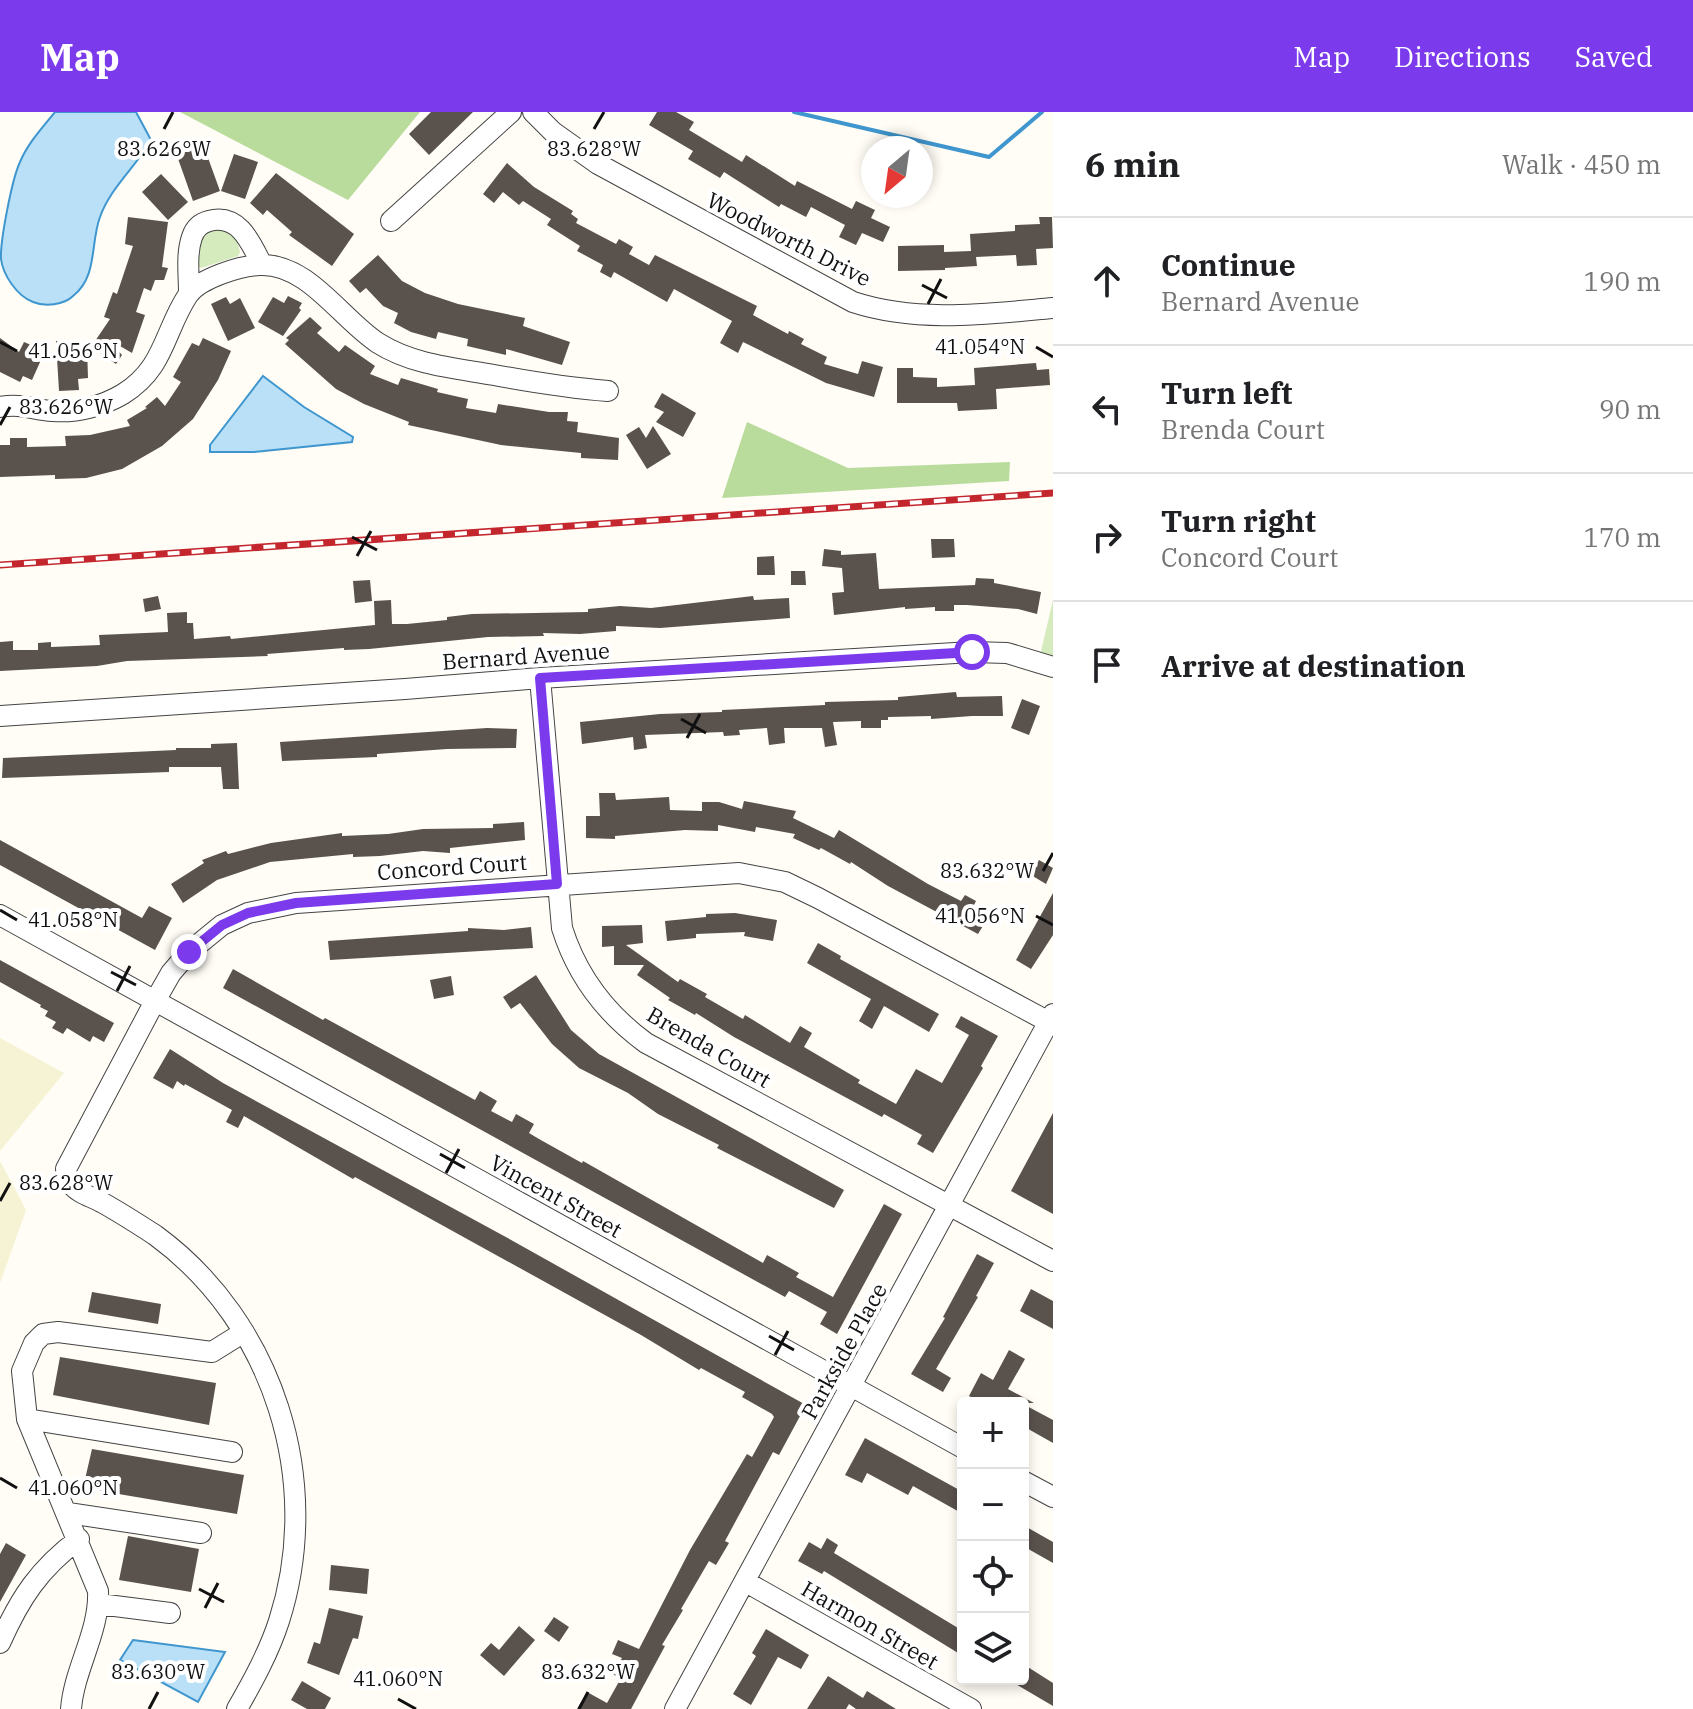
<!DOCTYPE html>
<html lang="en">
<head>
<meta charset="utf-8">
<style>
	body { margin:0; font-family:"IBM Plex Serif",serif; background:#f6f6f6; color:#202124 }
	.controls { position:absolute; right:24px; bottom:24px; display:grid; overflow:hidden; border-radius:8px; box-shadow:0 4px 12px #0003 }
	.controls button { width:72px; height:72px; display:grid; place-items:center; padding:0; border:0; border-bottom:2px solid #e0e0e0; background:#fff; color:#202124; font:40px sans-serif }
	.compass { position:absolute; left:861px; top:24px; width:72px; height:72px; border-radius:50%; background:#fff; box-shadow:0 4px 12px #0003; rotate:209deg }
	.stop { position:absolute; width:24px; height:24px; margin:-18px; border:6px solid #7c3aed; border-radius:50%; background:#fff }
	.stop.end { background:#7c3aed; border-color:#fff; box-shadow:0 2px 8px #0008 }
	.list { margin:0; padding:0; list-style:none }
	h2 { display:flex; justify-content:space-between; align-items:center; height:104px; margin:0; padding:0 32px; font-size:34px }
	h2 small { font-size:26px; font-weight:400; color:#757577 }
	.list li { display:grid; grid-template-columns:52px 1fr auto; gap:24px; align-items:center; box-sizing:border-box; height:128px; padding:0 32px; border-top:2px solid #e0e0e0 }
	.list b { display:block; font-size:30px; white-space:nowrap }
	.list p { margin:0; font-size:26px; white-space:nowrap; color:#757577 }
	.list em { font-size:26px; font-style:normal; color:#757577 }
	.icon { flex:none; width:44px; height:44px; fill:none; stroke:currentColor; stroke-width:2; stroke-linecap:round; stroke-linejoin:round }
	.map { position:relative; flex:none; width:1053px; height:1597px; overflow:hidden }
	header { display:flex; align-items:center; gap:48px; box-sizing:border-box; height:112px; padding:0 40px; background:#7c3aed; color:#fff }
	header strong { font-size:38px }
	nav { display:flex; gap:44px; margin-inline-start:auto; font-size:28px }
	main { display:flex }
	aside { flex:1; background:#fff }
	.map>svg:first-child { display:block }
	.farmland { fill:#f6f3d4 }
	.green { fill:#d5ebbd }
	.forest { fill:#b9dc9c }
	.water { fill:#b9e0f7; stroke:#3f96cf; stroke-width:2 }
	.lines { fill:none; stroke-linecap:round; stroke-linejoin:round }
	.stream { stroke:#3f96cf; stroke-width:4 }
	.building { fill:#5a524d }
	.minor-casing { stroke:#444; stroke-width:22 }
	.minor { stroke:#fff; stroke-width:20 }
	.rail-casing { stroke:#c4262e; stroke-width:7 }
	.rail { stroke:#fff; stroke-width:4; stroke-dasharray:12; stroke-linecap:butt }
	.route { stroke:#7c3aed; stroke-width:10 }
	.ticks { fill:none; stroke:#111; stroke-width:3 }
	.labels { text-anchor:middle; stroke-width:8; stroke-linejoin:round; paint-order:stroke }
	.street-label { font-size:22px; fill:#111; stroke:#fff }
	.ticks-label { font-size:20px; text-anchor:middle; fill:#111; stroke:#fff; stroke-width:8; stroke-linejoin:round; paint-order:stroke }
</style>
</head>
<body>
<header>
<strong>Map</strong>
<nav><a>Map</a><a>Directions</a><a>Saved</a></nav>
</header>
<main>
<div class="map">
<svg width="1053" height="1597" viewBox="0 0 1053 1597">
	<rect width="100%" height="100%" fill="#fffdf5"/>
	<path class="farmland" d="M0 926 64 961 0 1039Z
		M0 1049 26 1098 0 1171Z"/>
	<path class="green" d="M218 114 236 124 240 140 238 144 201 156 198 154C199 130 194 123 218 114Z
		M1053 488V555L1039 548Z"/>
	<path class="forest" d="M180 0H420L348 88Z
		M747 310 848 356 1010 350 1009 369 722 386Z"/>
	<path class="water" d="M55 0H136L151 28C136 55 110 76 100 105 90 132 98 164 73 184 64 193 45 195 33 190 17 184 3 163 1 147 0 129 12 67 20 50 28 31 42 16 55 0Z
		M263 264 304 295 353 325 352 330 254 340H210V333Z
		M133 1528 225 1540 198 1590 120 1548Z"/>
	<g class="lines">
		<path class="stream" d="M794 0 989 45 1042 0"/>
	</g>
	<path class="building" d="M431 0H473L429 43 409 22Z
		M657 0H676L694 10 689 18 742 50 746 43 795 74 797 69 852 97 856 89 875 98 871 106 890 115 883 130 862 121 856 133 839 125 845 113 811 95 806 105 781 92 779 95 724 60 720 66 688 47 693 39 649 13Z
		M203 32 220 79 193 89 176 41Z
		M234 42 258 50 245 87 221 79Z
		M507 51 534 75 573 99 571 102 578 107 576 111 616 132 619 127 633 135 629 142 649 153 655 143 757 194 753 203 788 222 789 219 804 227 801 232 827 245 824 252 858 262 862 249 883 255 874 285 826 271 743 230 738 241 720 231 732 209 674 177 667 190 614 160 611 166 600 160 603 153 577 139 580 134 547 113 551 107 523 89 519 93 503 80 494 91 483 82Z
		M276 61 354 122 332 154 289 123 292 120 267 98 263 103 250 91Z
		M161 62 188 90 168 108 142 80Z
		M128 105 168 110 162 155 168 156 164 168H155L151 179 144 176 136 200 145 203 132 241 108 227 122 243 116 252 91 235 110 207 104 205 113 180 117 182 133 134 125 132Z
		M1039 105H1052L1053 136 1036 137 1037 153 1017 154 1016 143 976 145 977 154 945 156V158L898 159V134L944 133V140L971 139 970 122 1015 119V113L1040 112Z
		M378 143 402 169 425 181 458 192 525 206 523 214 570 230 562 253 506 237V243L467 234 468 227 438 220 436 227 411 220 394 211 398 201 383 194 366 176 360 181 349 169Z
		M288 184 302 191 299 196 301 198 283 224 258 210 273 185 284 191Z
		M226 185 230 192 240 186 255 216 228 229 211 192Z
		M310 205 322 216 317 221 339 240 345 233 375 254 370 262 398 273 401 266 438 277 437 280 468 287 466 296 496 301 498 292 549 300H568L567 309 578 310 577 320 619 326 618 348 581 346V341L501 333 408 313 409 310 364 292 336 277 285 232 289 228 286 226Z
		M0 226 19 240 24 230 45 239 32 268 23 264 20 270 0 260Z
		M203 226 231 239 218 268 193 307 162 334 122 357 86 366 55 367V363L0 365V333H10V326H27V335L66 334 65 324 90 323 130 314 127 308 147 296 145 295 157 285 165 294 181 270 173 265 192 231 199 234Z
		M56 229H67L68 236 87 235 88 266 78 267 79 278 59 279Z
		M1036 251 1037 258 1049 257 1050 273 996 277 997 297 958 299 957 291H897V256H913V265L937 266V275L975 273 974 256Z
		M662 281 696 301 683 325 656 310 664 300 654 295Z
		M653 314 671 342 647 357 626 323 639 315 646 326Z
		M931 427H954L955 445 932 446Z
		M824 437 841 439V443L876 441 879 477 975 473 976 466 994 467V471L1041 480 1037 502 1018 497 967 493H954V499H935V495L905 497V495L834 503 832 481 844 480 842 456 822 454Z
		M774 444 775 463H757V445Z
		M791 459H805L806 473H791Z
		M370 468 372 489 355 491 353 469Z
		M158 484 161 497 145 500 143 487Z
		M753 484 754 488 789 486 790 506 660 516 616 514V519L580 522 543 521 544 524 488 525 369 537 344 538V536L267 542 268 544 127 549 97 554 0 559V530L13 529V538H38V531L51 530V535L100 533 99 523 168 520 167 501 187 500V511H193L194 527 230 524 231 527 375 513 374 489 391 488 392 512H407L447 508V505L472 502 588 500V497L620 494 651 496Z
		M956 580 957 585 1002 584 1003 604H972L931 607V604L888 605V608H881V616H861V609L833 610 837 633 825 635 822 616H784L785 631 769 633 767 616 739 618 740 623 724 624 723 620 645 623 647 636 634 638 633 625 582 632 580 610 660 602 722 600V598L825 593V590L898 588V585Z
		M1022 587 1040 594 1029 623 1011 616Z
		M487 616 517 617 516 636 447 637 377 642V645L282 649 280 630Z
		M237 631 239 677H223L221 655H169V660L2 666 3 646 176 638V636H211V632Z
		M599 681H615L616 688 669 685 670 698 702 699V690H719L742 697 744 689 796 699 793 706 834 726 839 718 928 772 961 789 965 783 976 789 973 795 989 804 978 822 888 774 851 750 850 752 821 736 819 738 793 726 795 722 756 715 755 720 718 713V719L685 718 615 724V727L586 726V704H600Z
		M524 710 525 728 450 736V741L423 739 380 744 353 745V742L270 750 217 768 183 791 171 772 204 751 202 748 226 739 228 742 271 731 342 721V724L388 722 423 717 493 716V712Z
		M0 728 142 806 149 794 172 806 155 838 0 753Z
		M1039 748 1053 756 1046 772 1031 763Z
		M1053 781V823L1031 857 1016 848Z
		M735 801 777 808 773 829 744 824 745 820 696 822V826L667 829 665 809 706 805V802Z
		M642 813 643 831 626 833 678 870 680 867 707 882 705 885 743 907 745 903 790 931 800 914 812 921 804 935 860 968 858 971 896 992 916 957 942 971 969 923 955 915 961 904 998 924 981 954 983 956 933 1041 917 1032 922 1023 884 1002 882 1005 734 925 696 901 695 903 668 888 670 886 637 863 644 853H614V834L602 835V814Z
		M531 815 533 836 330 848 328 829 468 819V816L504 818Z
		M818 831 841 844 840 847 939 902 929 920 884 894 872 917 859 909 871 887 807 851Z
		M0 848 114 911 104 930 93 924 90 930 67 916 63 922 52 916 56 910 45 904 48 899 40 895 41 893 0 870Z
		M233 857 323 908 325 906 475 988 480 979 497 989 491 999 512 1010 516 1002 534 1012 529 1021 539 1027 582 1051 583 1049 763 1151 767 1143 799 1161 796 1165 833 1185 884 1092 902 1102 837 1222 820 1212 827 1200 789 1179 785 1185 223 876Z
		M536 863 571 918 599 942 844 1078 834 1096 717 1036 719 1033 658 1002 628 981 579 956 552 932 520 891 511 897 503 885Z
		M451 864 454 883 434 887 430 868Z
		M170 937 223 971 504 1124 806 1293 779 1343 773 1340 725 1429 729 1431 716 1453 709 1449 681 1497 683 1498 662 1533 665 1534 631 1597H577L587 1580 607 1591 621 1566 612 1562 622 1546 612 1542 618 1528 639 1537 690 1438 747 1342 752 1345 774 1305 772 1302 742 1285 745 1280 701 1256 699 1258 641 1223 355 1065 353 1067 244 1004 238 1016 226 1010 232 998 185 972 184 974 177 969 173 977 153 966Z
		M1053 1001V1102L1011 1079Z
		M977 1142 994 1151 976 1184 978 1185 936 1257 951 1266 943 1280 911 1262 945 1206 943 1205Z
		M1031 1177 1053 1189V1217L1020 1199Z
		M92 1180 161 1192 158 1212 88 1200Z
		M1009 1238 1025 1247 1008 1277 1034 1291H982L969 1284 981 1261 993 1268Z
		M60 1245 216 1271 209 1313 53 1283Z
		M1023 1292 1053 1308V1331L1023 1314Z
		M865 1326 963 1380V1402L913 1374 908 1383 867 1361 862 1371 845 1363Z
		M92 1337 244 1363 237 1402 83 1376Z
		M1023 1413 1053 1430V1451L1023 1434Z
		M128 1424 199 1437 191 1480 119 1468Z
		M827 1426 838 1433 834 1441 963 1519V1544L824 1459 822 1462 798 1449 809 1430 821 1437Z
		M6 1431 26 1443 0 1490V1442Z
		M331 1453 369 1457 367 1482 329 1478Z
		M329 1496 363 1504 358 1527 353 1526 339 1563 307 1551 314 1530 320 1532Z
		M554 1505 569 1515 559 1530 544 1519Z
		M519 1514 535 1528 504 1564 480 1543 491 1531 499 1538Z
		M766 1517 809 1543 801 1557 778 1545 751 1593 733 1582 756 1544 752 1541Z
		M1023 1552 1053 1571V1594L1007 1567H1023Z
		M828 1564 863 1586 867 1579 896 1597H856L849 1592 846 1597H807Z
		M302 1569 331 1586 325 1597H307L291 1588Z"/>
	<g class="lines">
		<g class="minor-casing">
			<path id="minor" d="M533 0 553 20 598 52 853 190C917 211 986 202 1053 196
				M391 109 511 0
				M189 181C189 163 186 142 192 125 195 116 201 111 209 109 239 101 251 131 262 153
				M0 295C23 291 32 298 53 299 77 301 103 294 123 282 165 256 164 219 188 183 200 166 240 154 260 153 308 151 341 207 378 231 413 253 454 256 494 263 532 270 569 276 608 279
				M540 566 562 816C577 864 605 901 646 931L1053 1149
				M0 604 405 577 540 566 972 540 1007 541 1053 555
				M0 803 963 1336
				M27 1307 232 1340
				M1023 1369 1053 1385
				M68 1401 201 1421
				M746 1470 971 1597
				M99 1492 170 1501
				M0 1531C20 1486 39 1457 79 1427
				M71 1597C74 1557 100 1519 98 1479L27 1307 22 1259 34 1231 43 1222 58 1220 212 1240 244 1220
				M237 1597C253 1569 269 1540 279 1509 324 1369 274 1210 155 1123 138 1112 121 1101 103 1091 93 1085 79 1082 72 1073 67 1068 66 1063 66 1057L155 889 171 861 189 840 222 813 248 801 296 791 739 761 785 770 818 786 1049 910
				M675 1597 1053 902"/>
		</g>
		<use href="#minor" class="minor"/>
		<g class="rail-casing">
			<path id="rail" d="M0 453 1053 381"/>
		</g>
		<use href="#rail" class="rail"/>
	</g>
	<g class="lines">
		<path class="route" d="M189 840 222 813 248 801 296 791 557 772 540 566 972 540"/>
	</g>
	<path class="ticks" d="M164 17 173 0M594 17 604 0M922 173 947 186M928 192 941 167M0 230 17 239M1036 235 1053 245M0 313 10 295M352 425 377 438M357 444 371 419M681 607 706 621M687 626 700 602M1043 759 1053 741M0 798 17 808M1036 804 1053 813M111 860 136 873M117 879 130 854M440 1042 465 1056M446 1061 459 1037M0 1089 10 1071M769 1224 794 1238M775 1243 788 1219M0 1366 17 1376M199 1477 224 1490M205 1496 218 1471M398 1587 416 1597M149 1597 158 1580M579 1597 588 1580"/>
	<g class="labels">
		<g class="street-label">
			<text transform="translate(789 127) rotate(27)" y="8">Woodworth Drive</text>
			<text transform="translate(526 544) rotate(-4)" y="8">Bernard Avenue</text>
			<text transform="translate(452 755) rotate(-4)" y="8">Concord Court</text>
			<text transform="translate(709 935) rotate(30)" y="8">Brenda Court</text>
			<text transform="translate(556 1084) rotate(29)" y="8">Vincent Street</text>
			<text transform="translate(844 1239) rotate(-61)" y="8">Parkside Place</text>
			<text transform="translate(870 1513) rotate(30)" y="8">Harmon Street</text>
		</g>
	</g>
	<g class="ticks-label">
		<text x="164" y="44">83.626°W</text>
		<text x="594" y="44">83.628°W</text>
		<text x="980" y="242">41.054°N</text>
		<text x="73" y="246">41.056°N</text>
		<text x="66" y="302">83.626°W</text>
		<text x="987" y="766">83.632°W</text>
		<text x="980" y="811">41.056°N</text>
		<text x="73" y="815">41.058°N</text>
		<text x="66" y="1078">83.628°W</text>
		<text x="73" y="1383">41.060°N</text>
		<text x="158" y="1567">83.630°W</text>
		<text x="588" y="1567">83.632°W</text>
		<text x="398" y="1574">41.060°N</text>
	</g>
</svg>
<div class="controls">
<button>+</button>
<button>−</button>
<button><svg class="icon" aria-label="locate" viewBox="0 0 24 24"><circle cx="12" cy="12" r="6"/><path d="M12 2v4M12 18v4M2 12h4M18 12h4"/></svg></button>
<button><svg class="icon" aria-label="layers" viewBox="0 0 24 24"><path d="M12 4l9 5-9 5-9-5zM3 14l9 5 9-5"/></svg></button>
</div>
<svg class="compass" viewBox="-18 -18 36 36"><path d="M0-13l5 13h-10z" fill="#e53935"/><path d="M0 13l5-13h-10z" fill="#757577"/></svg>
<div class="stop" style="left:972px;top:540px"></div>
<div class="stop end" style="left:189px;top:840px"></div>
</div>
<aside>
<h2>6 min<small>Walk · 450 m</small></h2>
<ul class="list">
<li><svg class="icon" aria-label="ahead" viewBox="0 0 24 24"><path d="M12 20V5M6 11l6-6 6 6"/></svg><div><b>Continue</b><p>Bernard Avenue</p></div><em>190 m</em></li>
<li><svg class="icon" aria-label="left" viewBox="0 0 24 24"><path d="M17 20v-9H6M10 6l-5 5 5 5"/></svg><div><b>Turn left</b><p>Brenda Court</p></div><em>90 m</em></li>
<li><svg class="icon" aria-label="right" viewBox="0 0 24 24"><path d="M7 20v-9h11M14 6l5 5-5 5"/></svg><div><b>Turn right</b><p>Concord Court</p></div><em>170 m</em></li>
<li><svg class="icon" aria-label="arrive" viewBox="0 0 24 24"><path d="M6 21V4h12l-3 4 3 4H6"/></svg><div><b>Arrive at destination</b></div></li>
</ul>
</aside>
</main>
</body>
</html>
